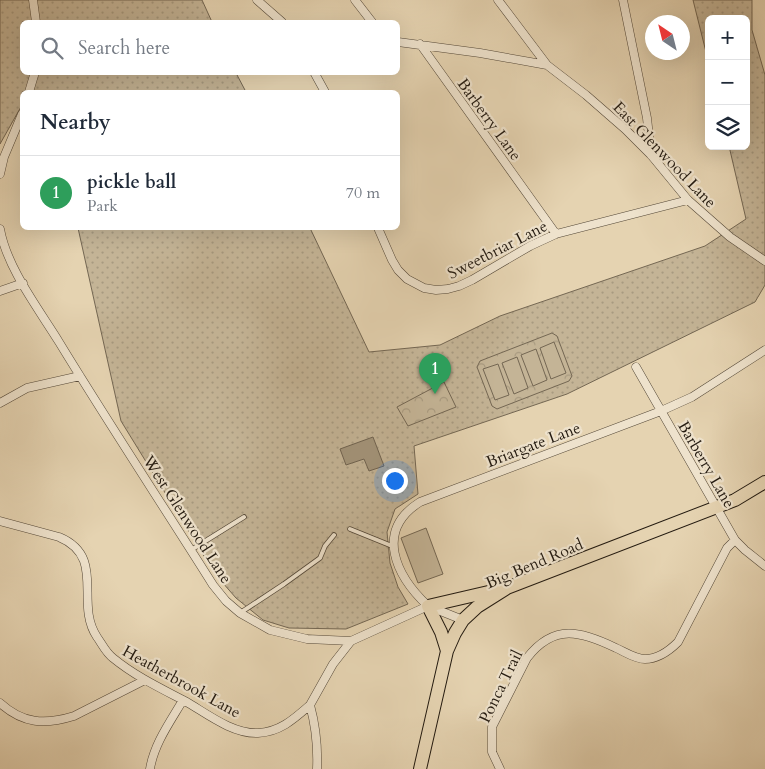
<!DOCTYPE html>
<html lang="en">
<head>
<meta charset="utf-8">
<style>
	body { margin:0; font-family:Cardo,serif; background:#f2f2f3; color:#1f2937 }
	.controls { position:absolute; right:15px; top:15px; display:grid; overflow:hidden; border-radius:8px; box-shadow:0 5px 20px #0002 }
	.controls button { width:45px; height:45px; display:grid; place-items:center; padding:0; border:0; border-bottom:1px solid #e0e1e3; background:#fff; color:#1f2937; font:25px sans-serif }
	.compass { position:absolute; left:645px; top:15px; width:45px; height:45px; border-radius:50%; background:#fff; box-shadow:0 5px 20px #0002; rotate:325deg }
	.you { position:absolute; left:394px; top:480px; width:18px; height:18px; margin:-12px; border:4px solid #fff; border-radius:50%; background:#1a73e8; box-shadow:0 0 0 8px #1a73e833 }
	.badge { display:grid; place-items:center; width:32px; height:32px; border-radius:50%; background:#2563eb; color:#fff; font-size:16px; font-weight:700 }
	.pin { position:absolute; translate:-50% -41px; filter:drop-shadow(0 1px 2px #0008) }
	.pin::after { content:''; position:absolute; top:26px; width:18px; height:15px; background:inherit; clip-path:polygon(0 0,100% 0,50% 100%) }
	.list { margin:0; padding:0; list-style:none }
	h2 { display:flex; justify-content:space-between; align-items:center; height:65px; margin:0; padding:0 20px; font-size:21px }
	h2 small { font-size:16px; font-weight:400; color:#747a83 }
	.list li { display:grid; grid-template-columns:32px 1fr auto; gap:15px; align-items:center; box-sizing:border-box; height:75px; padding:0 20px; border-top:1px solid #e0e1e3 }
	.list b { display:block; font-size:19px; white-space:nowrap }
	.list p { margin:0; font-size:16px; white-space:nowrap; color:#747a83 }
	.list em { font-size:16px; font-style:normal; color:#747a83 }
	.icon { flex:none; width:28px; height:28px; fill:none; stroke:currentColor; stroke-width:2; stroke-linecap:round; stroke-linejoin:round }
	.map { position:relative; flex:none; width:765px; height:769px; overflow:hidden }
	.search { position:absolute; background:#fff; box-shadow:0 5px 20px #0002; left:20px; top:20px; width:380px; height:55px; display:flex; align-items:center; gap:12px; box-sizing:border-box; padding:0 18px; border-radius:8px; color:#747a83; font-size:19px }
	.panel { position:absolute; background:#fff; box-shadow:0 5px 20px #0002; left:20px; top:90px; width:380px; height:140px; border-radius:8px }
	.map>svg:first-child { display:block }
	.grass { fill:url(#grass-dots); stroke:#746753 }
	.park { fill:url(#park-crowns); stroke:#746753 }
	.pitch { fill:#c4b496; stroke:#746753 }
	.water { fill:#a3947a; stroke:#706350 }
	.lines { fill:none; stroke-linecap:round; stroke-linejoin:round }
	.lane-casing { stroke:#544838; stroke-width:5.5 }
	.street-casing { stroke:#544838; stroke-width:9 }
	.primary-casing { stroke:#231a10; stroke-width:14 }
	.lane { stroke:#eee2cc; stroke-width:4 }
	.street { stroke:#eee2cc; stroke-width:8 }
	.primary { stroke:#e5d3b1; stroke-width:12 }
	.labels { text-anchor:middle; stroke-width:4.5; stroke-linejoin:round; paint-order:stroke }
	.street-label { font-size:16px; fill:#231a10; stroke:#eee2cc }
</style>
</head>
<body>
<div class="map">
<svg width="765" height="769" viewBox="0 0 765 769">
	<defs>
		<pattern id="grass-dots" width="8" height="8" patternUnits="userSpaceOnUse" patternTransform="scale(1.25)"><rect width="8" height="8" fill="#c4b496"/><path d="M2 2h.1M6 6h.1" fill="none" stroke="#a89a80" stroke-width="1.8" stroke-linecap="round"/></pattern>
		<pattern id="park-crowns" width="20" height="18" patternUnits="userSpaceOnUse" patternTransform="scale(1.25)"><rect width="20" height="18" fill="#c4b496"/><path d="M2 6a3 3 0 1 1 6 0M12 15a3 3 0 1 1 6 0" fill="none" stroke="#a89a80"/></pattern>
	</defs>
	<rect width="100%" height="100%" fill="#e5d3b1"/>
	<filter id="stains"><feTurbulence type="fractalNoise" baseFrequency=".004" numOctaves="4"/><feColorMatrix values="0 0 0 0 .2 0 0 0 0 .09 0 0 0 0 .02 0 0 0 .5 -.17"/></filter>
	<radialGradient id="worn" r=".72"><stop offset=".6" stop-color="#630" stop-opacity="0"/><stop offset="1" stop-color="#630" stop-opacity=".3"/></radialGradient>
	<path class="grass" d="M0 0H202L212 22H22V72L236 73 246 92H39L27 88 26 92H22V105L0 144Z
		M693 0H752V30L765 75V285L755 302 567 394 414 446 418 494 395 509 387 532 390 563 398 587 408 604 346 629 289 628 263 620 236 598 215 574 121 421 78 228H310L369 352 440 345 500 316 705 246 746 219 729 146H746V19H709V64Z"/>
	<path class="park" d="M552 333 557 336 572 376 569 381 497 409 492 406 477 367 480 361Z
		M444 382 456 407 408 426 397 407Z"/>
	<path class="pitch" d="M554 342 566 373 551 379 540 348Z
		M536 349 547 380 533 386 521 355Z
		M517 357 528 388 514 394 502 363Z
		M498 364 509 395 495 400 483 369Z
		M426 528 443 574 418 583 401 538Z"/>
	<path class="water" d="M373 437 384 466 369 471 364 459 346 465 340 449Z"/>
	<g class="lines">
		<g class="lane-casing">
			<path id="lane" d="M350 529 392 546
				M191 550 244 517
				M240 613 284 584 320 558 325 546 334 535"/>
		</g>
		<g class="street-casing">
			<path id="street" d="M33 0 36 22
				M257 0 282 22
				M355 0 372 22
				M498 0 547 65
				M623 0 647 118 651 155
				M398 42 480 53 547 65 586 95 625 129 651 155 688 200 730 237 765 261
				M420 44 556 234
				M314 72 325 92
				M29 92 35 72
				M0 174 4 157 22 114
				M378 228 392 260 398 270 407 279 424 288 436 290 448 289 459 286 472 280 530 246 556 234 688 200
				M0 229C7 268 38 308 59 342 109 424 162 504 213 585L226 601 240 613 270 630 307 639 351 641 428 606 463 620
				M0 291 23 283
				M636 367 735 540 745 550 765 566
				M0 403 27 388 80 376
				M0 521 59 537C107 557 74 603 97 637 102 644 106 653 113 658 135 676 160 688 185 701 206 713 232 734 258 733 280 732 294 719 310 705
				M428 606C396 576 374 531 420 502L661 411 692 397 765 350
				M0 703C23 724 45 725 74 716L145 680
				M150 769C154 744 170 722 183 700
				M317 769C318 746 316 727 310 705L333 664 351 641
				M500 769 492 752V727L527 658C554 623 581 631 616 648 625 652 635 659 645 659 658 659 669 651 678 642L727 548 735 540"/>
		</g>
		<g class="primary-casing">
			<path id="primary" d="M447 651 441 632 428 606 497 590
				M420 769 447 651 455 633 463 620 477 607 507 588 735 500 765 482"/>
		</g>
		<use href="#lane" class="lane"/>
		<use href="#street" class="street"/>
		<use href="#primary" class="primary"/>
	</g>
	<g class="labels">
		<g class="street-label">
			<text transform="translate(490 119) rotate(54)" y="6">Barberry Lane</text>
			<text transform="translate(665 154) rotate(46)" y="6">East Glenwood Lane</text>
			<text transform="translate(497 249) rotate(-27)" y="6">Sweetbriar Lane</text>
			<text transform="translate(533 444) rotate(-21)" y="6">Briargate Lane</text>
			<text transform="translate(707 464) rotate(60)" y="6">Barberry Lane</text>
			<text transform="translate(188 519) rotate(57)" y="6">West Glenwood Lane</text>
			<text transform="translate(534 563) rotate(-23)" y="6">Big Bend Road</text>
			<text transform="translate(182 681) rotate(29)" y="6">Heatherbrook Lane</text>
			<text transform="translate(500 686) rotate(-64)" y="6">Ponca Trail</text>
		</g>
	</g>
	<rect width="100%" height="100%" filter="url(#stains)"/>
	<rect width="100%" height="100%" fill="url(#worn)"/>
</svg>
<div class="controls">
<button>+</button>
<button>−</button>
<button><svg class="icon" aria-label="layers" viewBox="0 0 24 24"><path d="M12 4l9 5-9 5-9-5zM3 14l9 5 9-5"/></svg></button>
</div>
<svg class="compass" viewBox="-18 -18 36 36"><path d="M0-13l5 13h-10z" fill="#e53935"/><path d="M0 13l5-13h-10z" fill="#747a83"/></svg>
<div class="you"></div>
<div class="pin badge" style="left:435px;top:394px;background:#2e9e5b">1</div>
<div class="search"><svg class="icon" aria-label="search" viewBox="0 0 24 24"><circle cx="10" cy="10" r="6"/><path d="M15 15l6 6"/></svg>Search here</div>
<section class="panel">
<h2>Nearby<small></small></h2>
<ul class="list">
<li><span class="badge" style="background:#2e9e5b">1</span><div><b>pickle ball</b><p>Park</p></div><em>70 m</em></li>
</ul>
</section>
</div>
</body>
</html>
